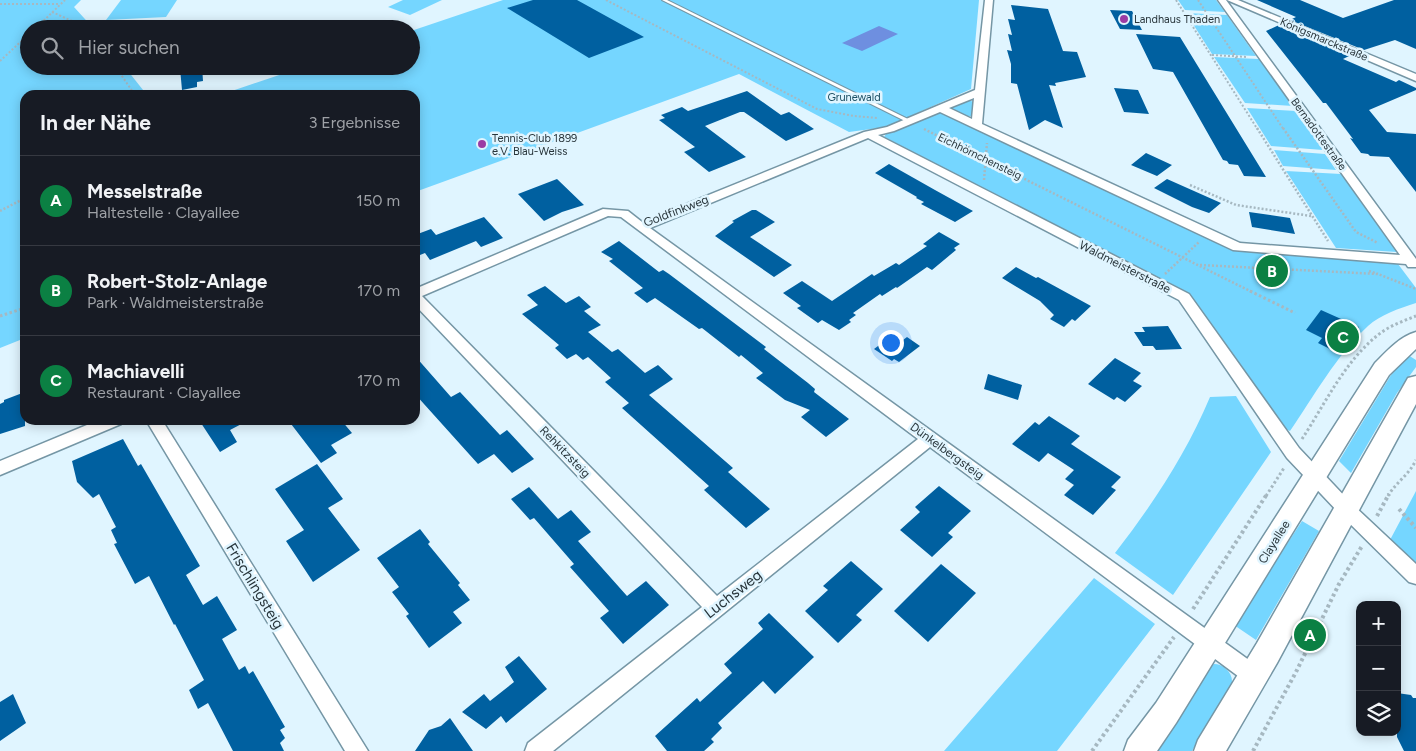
<!DOCTYPE html>
<html lang="de">
<head>
<meta charset="utf-8">
<style>
	body { margin:0; font-family:Figtree,sans-serif; background:#242831; color:#f1f3f6 }
	.controls { position:absolute; right:15px; bottom:15px; display:grid; overflow:hidden; border-radius:10px; box-shadow:0 2px 12px #0003 }
	.controls button { width:45px; height:45px; display:grid; place-items:center; padding:0; border:0; border-bottom:1px solid #363941; background:#171b24; color:#f1f3f6; font:25px sans-serif }
	.you { position:absolute; left:890px; top:342px; width:18px; height:18px; margin:-12px; border:4px solid #fff; border-radius:50%; background:#1a73e8; box-shadow:0 0 0 8px #1a73e833 }
	.badge { display:grid; place-items:center; width:32px; height:32px; border-radius:50%; background:#0b8043; color:#fff; font-size:16px; font-weight:700 }
	.pin { position:absolute; translate:-50% -50%; border:2px solid #fff; box-shadow:0 1px 5px #0006 }
	.list { margin:0; padding:0; list-style:none }
	h2 { display:flex; justify-content:space-between; align-items:center; height:65px; margin:0; padding:0 20px; font-size:21px }
	h2 small { font-size:16px; font-weight:400; color:#9ea1a6 }
	.list li { display:grid; grid-template-columns:32px 1fr auto; gap:15px; align-items:center; box-sizing:border-box; height:90px; padding:0 20px; border-top:1px solid #363941 }
	.list b { display:block; font-size:19px; white-space:nowrap }
	.list p { margin:0; font-size:16px; white-space:nowrap; color:#9ea1a6 }
	.list em { font-size:16px; font-style:normal; color:#9ea1a6 }
	.icon { flex:none; width:28px; height:28px; fill:none; stroke:currentColor; stroke-width:2; stroke-linecap:round; stroke-linejoin:round }
	.map { position:relative; flex:none; width:1416px; height:751px; overflow:hidden }
	.search { position:absolute; background:#171b24; box-shadow:0 2px 12px #0003; left:20px; top:20px; width:400px; height:55px; display:flex; align-items:center; gap:12px; box-sizing:border-box; padding:0 18px; border-radius:28px; color:#9ea1a6; font-size:19px }
	.panel { position:absolute; background:#171b24; box-shadow:0 2px 12px #0003; left:20px; top:90px; width:400px; height:335px; border-radius:15px }
	.map>svg:first-child { display:block }
	.green { fill:#75d6ff }
	.water { fill:#6e8fe0 }
	.building { fill:#0060a0 }
	.lines { fill:none; stroke-linecap:round; stroke-linejoin:round }
	.service-casing { stroke:#7596a5; stroke-width:2 }
	.minor-casing { stroke:#7596a5; stroke-width:3 }
	.secondary-casing { stroke:#7596a5; stroke-width:3 }
	.path-far3 { stroke:#a6b8c1; stroke-width:2; stroke-dasharray:2 2; stroke-linecap:butt }
	.path-far2 { stroke:#a6b8c1; stroke-width:2.5; stroke-dasharray:2 2; stroke-linecap:butt }
	.path-far1 { stroke:#a6b8c1; stroke-width:3; stroke-dasharray:2.5 2.5; stroke-linecap:butt }
	.path { stroke:#a6b8c1; stroke-width:4; stroke-dasharray:3 3; stroke-linecap:butt }
	.service { fill:#fff; fill-rule:evenodd }
	.minor { fill:#fff; fill-rule:evenodd }
	.secondary { fill:#fff; fill-rule:evenodd }
	.poi-dot { fill:#9b3ca4; stroke:#e0f5ff; stroke-width:2 }
	.labels { text-anchor:middle; stroke-width:5; stroke-linejoin:round; paint-order:stroke }
	.far-poi-label { font-size:11px; fill:#28353b; stroke:#e0f5ff; text-anchor:start }
	.far-street-label { font-size:11px; fill:#28353b; stroke:#e0f5ff }
	.far-park-label { font-size:11px; fill:#1c4f63; stroke:#e0f5ff }
	.street-label { font-size:12px; fill:#28353b; stroke:#e0f5ff }
	.near-street-label { font-size:15px; fill:#28353b; stroke:#e0f5ff }
</style>
</head>
<body>
<div class="map">
<svg width="1416" height="751" viewBox="0 0 1416 751">
	<rect width="100%" height="100%" fill="#e0f5ff"/>
	<path class="green" d="M0 0H81L74 7 94 29H29V66H124L147 95H25V338L0 348Z
		M121 0H177L166 17 106 20Z
		M403 0H442L410 15 388 7Z
		M503 0H979L971 89 886 127 849 132 739 74 415 192V95H220L306 66H411V31Z
		M1178 0H1216L1225 12 1185 10Z
		M1186 13 1227 15 1256 56 1212 54Z
		M1214 57 1259 59 1293 106 1245 103Z
		M968 100 974 102 972 116H965L950 108Z
		M1247 108 1296 111 1323 150 1271 146Z
		M940 112 1238 251 1398 264 1416 288V303C1400 308 1380 315 1368 326 1336 356 1314 396 1290 431L1281 427 1191 297 884 137 886 134Z
		M1274 150 1325 154 1336 170 1283 166Z
		M1286 171 1341 174 1397 252 1336 248Z
		M1408 355 1416 360V367L1397 393 1351 473 1339 461 1391 375Z
		M1236 396 1271 452 1173 595 1115 553C1153 504 1186 454 1210 397Z
		M1416 491V565L1390 540Z
		M1302 521 1319 531 1256 640 1234 625Z
		M1094 578 1155 624 1057 751H944Z
		M1214 664C1223 664 1233 672 1232 683L1192 751H1156L1210 667Z"/>
	<path class="water" d="M879 26 898 34 862 51 842 43Z"/>
	<path class="building" d="M533 0H577L644 37 589 58 507 8Z
		M1257 0H1300L1343 18 1394 0H1416V49L1395 40 1364 50 1290 20 1296 17Z
		M1011 5 1048 9 1063 51 1077 52 1086 77 1055 83 1056 86 1049 85 1063 128 1045 120 1029 130 1017 84 1011 83V64L1007 50 1012 51 1008 34 1012 35 1008 19 1015 20Z
		M1110 10 1132 11 1142 30 1120 29Z
		M1279 25 1351 55 1343 59 1396 82 1399 80 1416 88V90L1369 110 1387 132 1416 134V192L1389 157 1370 156 1368 154 1361 153 1350 138 1353 139 1326 103H1323L1266 31Z
		M1136 34 1180 37 1266 177 1244 176 1238 165 1229 164 1227 161 1223 160 1173 72 1153 69Z
		M188 66H202L203 81 197 82V87L182 90 180 68Z
		M1114 88 1138 90 1149 114 1124 112Z
		M747 91 781 115 789 112 814 129 786 141 744 112H740L705 126 746 157 709 172 684 152 695 147 659 120 665 118 661 115 682 107 688 111Z
		M1146 153 1172 165 1157 176 1131 165Z
		M889 164 935 190 973 211 955 222 921 204 924 202 916 198 917 197 875 173Z
		M557 179 584 205 562 212 544 221 518 194Z
		M1167 179 1221 203 1209 213 1192 207 1154 188Z
		M752 210H756L775 222 750 237 792 265 774 277 715 236 734 222 732 221Z
		M1249 212 1290 218 1295 234 1252 227Z
		M484 217 503 238 481 247 476 241 430 260 425 253 415 257V235L431 229 436 235Z
		M939 232 960 244 954 248 956 250 932 270 927 267 897 288 896 287 882 296 880 294 853 313 856 315 849 320 851 322 839 330 822 320 818 323 797 308 801 306 783 293 802 281 832 301 872 274 874 276 896 263 899 265 927 246 923 244Z
		M619 241 659 272 663 270 669 274 766 347 764 349 808 383 815 389 814 392 849 419 826 437 801 417 810 410 785 400 756 378 763 373 741 355 739 357 702 328 699 329 655 298 647 303 634 293 643 288 609 261 613 259 601 252Z
		M1016 267 1036 278 1038 277 1091 306 1075 321 1072 319 1064 327 1050 319 1054 315 1040 301 1002 278Z
		M545 286 566 303 579 296 591 307 584 311 601 325 588 332 612 352 618 349 645 373 658 365 673 379 649 395 733 468 728 472 770 509 746 528 704 490 709 486 622 408 629 403 605 382 611 378 588 357 583 360 576 354 567 359 555 348 559 345 522 314 538 305 527 295Z
		M1321 310 1359 327 1338 353 1318 343 1322 338 1306 330Z
		M1168 326 1182 349 1156 350 1153 346H1143L1134 332H1145L1142 327Z
		M894 334 903 340 907 337 920 346 899 362 894 359 892 361 874 349Z
		M415 356 451 397 460 392 500 435 507 430 534 459 512 473 494 454 478 464 415 394Z
		M1115 358 1141 373 1133 381 1142 386 1125 402 1117 397 1114 400 1088 384Z
		M988 374 1022 385 1018 400 984 389Z
		M25 392V426L0 434V404L4 402V400Z
		M1049 416 1080 436 1071 444 1121 477 1111 487 1116 490 1093 515 1064 495 1074 485 1065 479 1074 470 1048 453 1039 462 1012 444 1035 422 1039 425Z
		M199 420H249L230 430 237 442 220 452Z
		M288 420H341L352 433 331 445 337 453 321 463Z
		M123 439 138 466 141 464 200 566 186 575 203 605 217 596 237 630 222 639 239 670 245 666 249 674 253 671 285 727 280 730 285 738 280 743 284 751H233L208 703 198 709 189 690 204 680 175 624 174 625 149 576 135 584 114 544 117 543 111 530 116 527 99 494 93 498 77 482 72 461Z
		M317 464 343 499 328 508 360 550 313 582 286 541 304 530 275 489Z
		M939 486 971 511 948 533 953 537 932 557 900 530 920 512 915 507Z
		M529 487 558 519 571 510 591 532 578 541 627 596 646 581 669 605 623 644 600 618 609 611 570 567 574 564 534 518 530 520 511 499Z
		M420 529 430 542 428 544 460 583 458 585 470 600 453 612 462 623 429 648 406 616 409 614 392 592 399 587 377 558Z
		M851 561 883 589 856 615 862 620 838 643 805 611 828 590 823 586Z
		M941 564 976 593 928 642 894 611Z
		M769 613 814 657 775 694 763 681 718 723 722 728 711 739 714 742 704 751H667L655 736 697 698 700 702 732 673 724 664 763 629 758 623Z
		M519 656 547 689 506 723 501 716 486 729 462 712 484 694 490 701 514 682 505 667Z
		M1397 693 1411 695 1413 698H1416V751H1404L1397 737Z
		M13 694 26 723 0 741V702Z
		M450 718 473 751H415L429 730 441 726Z"/>
	<g class="lines">
		<g class="service-casing">
			<path id="service" d="M662 0H667L912 121 907 122Z"/>
		</g>
		<g class="minor-casing">
			<path id="minor" d="M985 0H993L982 124 1240 243 1400 255 1218 0H1226L1416 259V267H1408L1406 264 1233 250 940 112 894 131 878 135 1189 294 1299 448 1352 504 1416 564V584L1409 582 1340 514 1287 458 1179 300 868 138 650 228 1260 668 1263 675 1260 682 1253 685 1246 682 930 447 553 751H525L528 743 702 607 415 305V289L603 209 628 211 642 222 864 132 887 127 975 90ZM974 98 972 119 949 108ZM608 216 621 217 918 439 717 596 422 296Z
				M1227 0H1238L1416 74V81Z
				M99 420H123L121 424 0 475V461Z
				M146 420H162L368 751H345Z"/>
		</g>
		<g class="secondary-casing">
			<path id="secondary" d="M1416 332V349L1389 375 1176 723 1157 751H1124L1128 740 1156 703 1375 363C1387 351 1399 337 1416 332Z
				M1416 376V404L1277 663 1226 751H1194L1198 740 1257 643 1408 378Z"/>
		</g>
		<path class="path-far3" d="M606 0 817 109 854 116 878 118
			M1176 0 1258 130
			M1198 0 1284 130
			M0 4H60
			M52 12 81 25 84 29
			M35 29 65 0
			M1212 55 1248 57
			M0 61 29 34
			M115 66 135 95"/>
		<path class="path-far2" d="M1257 128 1328 241
			M1283 128 1356 232 1378 243
			M924 129 1252 292
			M984 180 987 143
			M1190 185 1236 205 1311 216
			M0 211 25 198
			M1200 265 1378 274 1416 289
			M1369 271 1378 274
			M1165 274 1199 242"/>
		<path class="path-far1" d="M1250 291 1295 313
			M0 316 25 308
			M1302 439C1325 404 1344 362 1378 335 1389 326 1403 321 1416 316
			M1266 496 1284 468
			M1388 496C1396 482 1409 475 1416 460"/>
		<path class="path" d="M1399 509 1416 528
			M1377 516 1389 494
			M1193 609 1267 494
			M1092 751 1174 637
			M1253 751 1296 672 1339 584 1362 546"/>
		<use href="#service" class="service"/>
		<use href="#minor" class="minor"/>
		<use href="#secondary" class="secondary"/>
	</g>
	<g class="poi-dot">
		<circle cx="1124" cy="19" r="5"/>
		<circle cx="482" cy="144" r="5"/>
	</g>
	<g class="labels">
		<g class="far-poi-label">
			<text x="1134" y="23">Landhaus Thaden</text>
			<text x="492" y="142">Tennis-Club 1899<tspan x="492" dy="13">e.V. Blau-Weiss</tspan></text>
		</g>
		<g class="far-street-label">
			<text transform="translate(1324 39) rotate(23)" y="4">Königsmarckstraße</text>
			<text transform="translate(1319 134) rotate(54)" y="4">Bernadottestraße</text>
			<text transform="translate(980 156) rotate(26)" y="4">Eichhörnchensteig</text>
		</g>
		<g class="far-park-label">
			<text x="854" y="101">Grunewald</text>
		</g>
		<g class="street-label">
			<text transform="translate(676 211) rotate(-21)" y="4">Goldfinkweg</text>
			<text transform="translate(1125 267) rotate(27)" y="4">Waldmeisterstraße</text>
			<text transform="translate(947 451) rotate(36)" y="4">Dünkelbergsteig</text>
			<text transform="translate(565 452) rotate(46)" y="4">Rehkitzsteig</text>
			<text transform="translate(1274 542) rotate(-58)" y="4">Clayallee</text>
		</g>
		<g class="near-street-label">
			<text transform="translate(255 586) rotate(59)" y="5">Frischlingsteig</text>
			<text transform="translate(733 594) rotate(-38)" y="5">Luchsweg</text>
		</g>
	</g>
</svg>
<div class="controls">
<button>+</button>
<button>−</button>
<button><svg class="icon" aria-label="layers" viewBox="0 0 24 24"><path d="M12 4l9 5-9 5-9-5zM3 14l9 5 9-5"/></svg></button>
</div>
<div class="you"></div>
<div class="pin badge" style="left:1310px;top:635px">A</div>
<div class="pin badge" style="left:1272px;top:271px">B</div>
<div class="pin badge" style="left:1343px;top:337px">C</div>
<div class="search"><svg class="icon" aria-label="search" viewBox="0 0 24 24"><circle cx="10" cy="10" r="6"/><path d="M15 15l6 6"/></svg>Hier suchen</div>
<section class="panel">
<h2>In der Nähe<small>3 Ergebnisse</small></h2>
<ul class="list">
<li><span class="badge">A</span><div><b>Messelstraße</b><p>Haltestelle · Clayallee</p></div><em>150 m</em></li>
<li><span class="badge">B</span><div><b>Robert-Stolz-Anlage</b><p>Park · Waldmeisterstraße</p></div><em>170 m</em></li>
<li><span class="badge">C</span><div><b>Machiavelli</b><p>Restaurant · Clayallee</p></div><em>170 m</em></li>
</ul>
</section>
</div>
</body>
</html>
